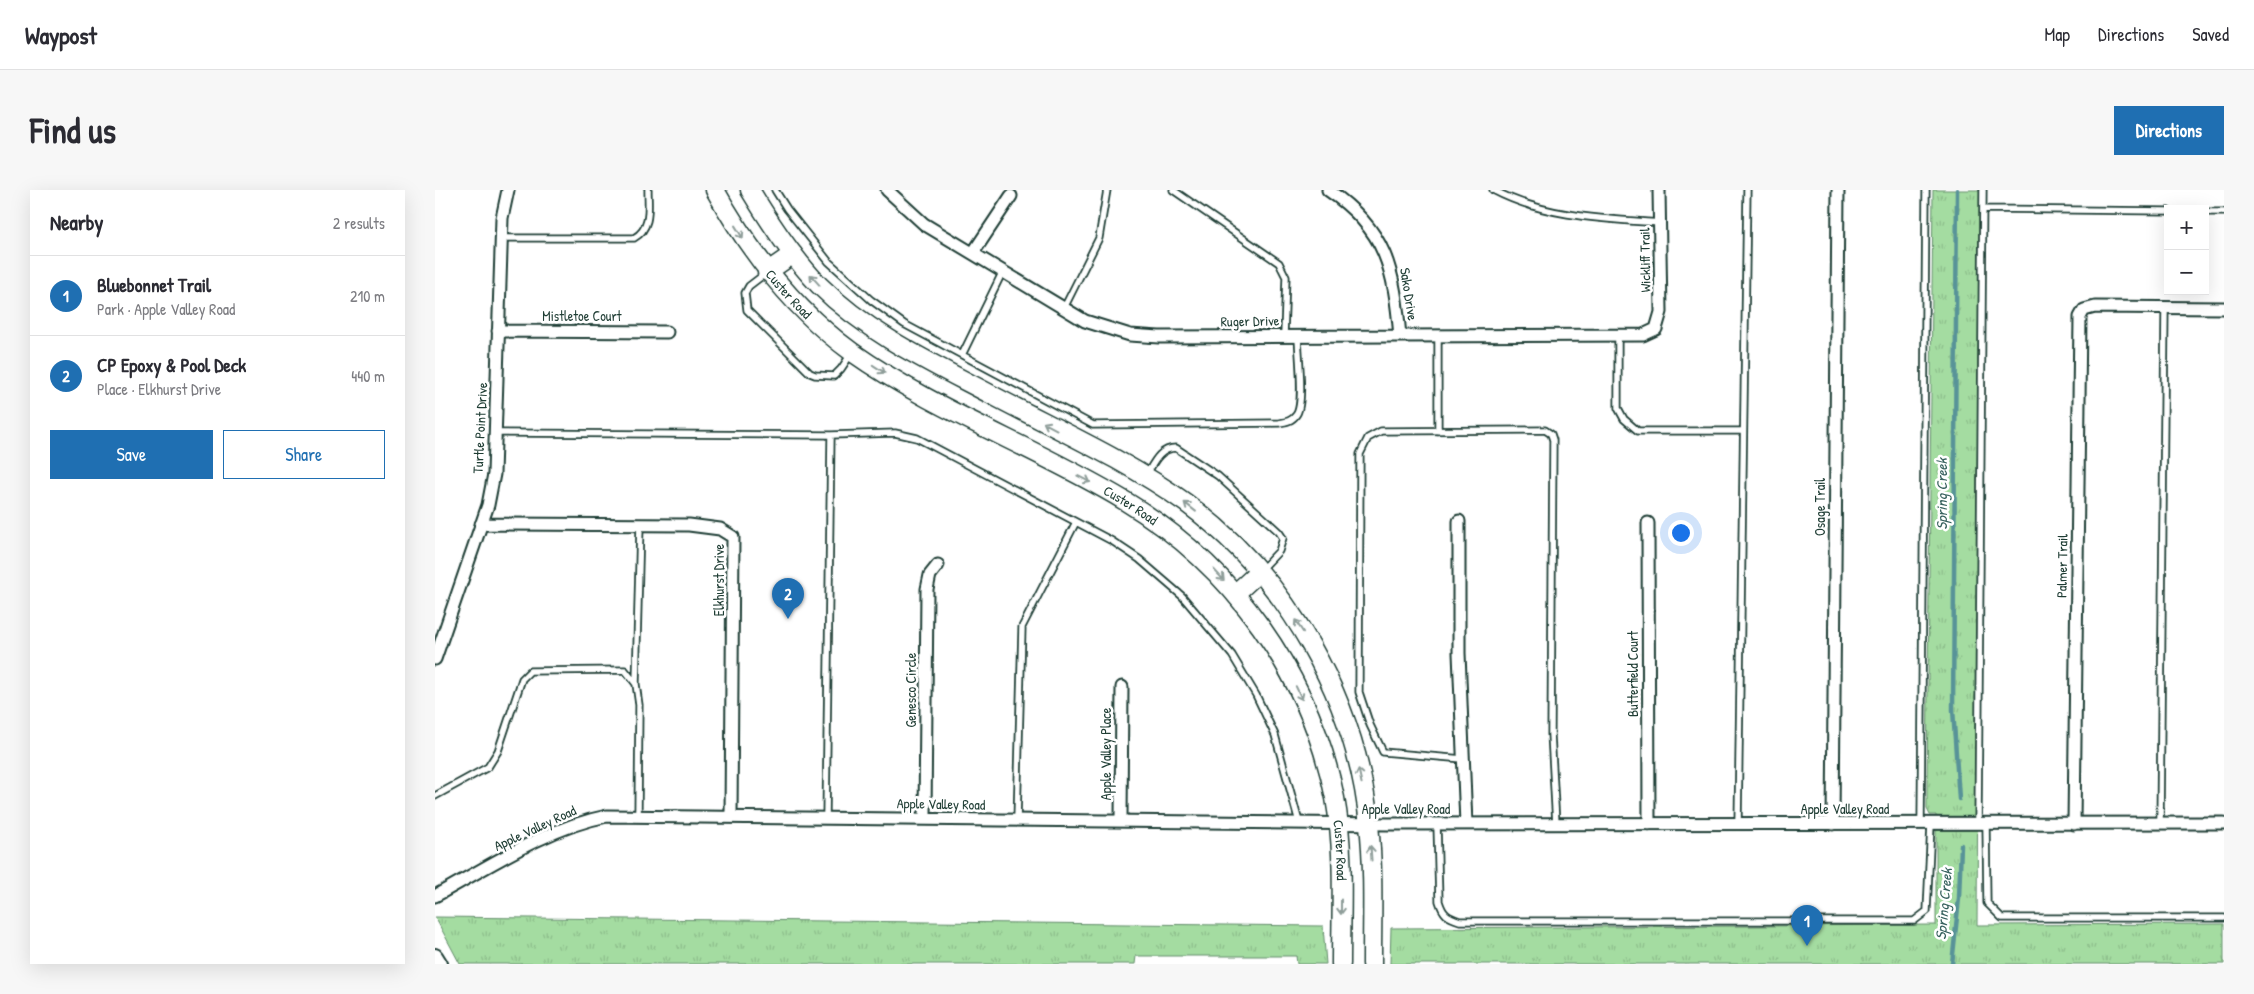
<!DOCTYPE html>
<html lang="en">
<head>
<meta charset="utf-8">
<style>
	body { margin:0; font-family:"Patrick Hand",sans-serif; background:#f7f7f7; color:#2b2b33 }
	.controls { position:absolute; right:15px; top:15px; display:grid; overflow:hidden; border-radius:0px; box-shadow:0 5px 20px #0002 }
	.controls button { width:45px; height:45px; display:grid; place-items:center; padding:0; border:0; border-bottom:1px solid #e1e1e2; background:#fff; color:#2b2b33; font:25px sans-serif }
	.you { position:absolute; left:1245px; top:342px; width:18px; height:18px; margin:-12px; border:4px solid #fff; border-radius:50%; background:#1a73e8; box-shadow:0 0 0 8px #1a73e833 }
	.badge { display:grid; place-items:center; width:32px; height:32px; border-radius:50%; background:#1f6fb2; color:#fff; font-size:16px; font-weight:700 }
	.pin { position:absolute; translate:-50% -41px; filter:drop-shadow(0 1px 2px #0008) }
	.pin::after { content:''; position:absolute; top:26px; width:18px; height:15px; background:inherit; clip-path:polygon(0 0,100% 0,50% 100%) }
	.list { margin:0; padding:0; list-style:none }
	h2 { display:flex; justify-content:space-between; align-items:center; height:65px; margin:0; padding:0 20px; font-size:21px }
	h2 small { font-size:16px; font-weight:400; color:#7c7c81 }
	.list li { display:grid; grid-template-columns:32px 1fr auto; gap:15px; align-items:center; box-sizing:border-box; height:80px; padding:0 20px; border-top:1px solid #e1e1e2 }
	.list b { display:block; font-size:19px; white-space:nowrap }
	.list p { margin:0; font-size:16px; white-space:nowrap; color:#7c7c81 }
	.list em { font-size:16px; font-style:normal; color:#7c7c81 }
	.actions { display:flex; gap:10px; padding:15px 20px }
	.actions a { flex:1; padding:11px 0; border:1px solid #1f6fb2; border-radius:0px; text-align:center; font-size:18px; color:#1f6fb2 }
	.actions .main { background:#1f6fb2; color:#fff }
	.map { position:relative; flex:none; width:1789px; height:774px; overflow:hidden; border-radius:0px }
	header { display:flex; align-items:center; gap:30px; box-sizing:border-box; height:70px; padding:0 25px; background:#fff; border-bottom:1px solid #e1e1e2 }
	header strong { font-size:24px }
	nav { display:flex; gap:28px; margin-inline-start:auto; font-size:18px }
	.intro { display:flex; align-items:center; justify-content:space-between; box-sizing:border-box; height:120px; padding:0 30px }
	h1 { margin:0; font-size:35px }
	.button { padding:12px 22px; border-radius:0px; background:#1f6fb2; color:#fff; font-size:18px; font-weight:700 }
	main { display:flex; gap:30px; padding:0 30px }
	aside { flex:1; background:#fff; border-radius:0px; box-shadow:0 5px 20px #0002 }
	.map>svg:first-child { display:block }
	.grass { fill:url(#grass-tufts); stroke:#628c6a }
	.lines { fill:none; stroke-linecap:round; stroke-linejoin:round }
	.stream { stroke:#589398; stroke-width:4.5 }
	.service-casing { stroke:#1f3d34; stroke-width:9 }
	.minor-casing { stroke:#1f3d34; stroke-width:15 }
	.tertiary-casing { stroke:#1f3d34; stroke-width:18 }
	.primary-casing { stroke:#1f3d34; stroke-width:21 }
	.service { stroke:#fff; stroke-width:5.5 }
	.minor { stroke:#fff; stroke-width:11 }
	.tertiary { stroke:#fff; stroke-width:14 }
	.primary { stroke:#fff; stroke-width:18 }
	.oneway { stroke:#8f9e9a }
	.labels { text-anchor:middle; stroke-width:5; stroke-linejoin:round; paint-order:stroke }
	.street-label { font-size:14px; fill:#1f3d34; stroke:#fff }
	.water-label { font-size:15px; font-style:italic; fill:#37615e; stroke:#fff }
</style>
</head>
<body>
<header>
<strong>Waypost</strong>
<nav><a>Map</a><a>Directions</a><a>Saved</a></nav>
</header>
<div class="intro"><h1>Find us</h1><a class="button">Directions</a></div>
<main>
<aside>
<h2>Nearby<small>2 results</small></h2>
<ul class="list">
<li><span class="badge">1</span><div><b>Bluebonnet Trail</b><p>Park · Apple Valley Road</p></div><em>210 m</em></li>
<li><span class="badge">2</span><div><b>CP Epoxy &amp; Pool Deck</b><p>Place · Elkhurst Drive</p></div><em>440 m</em></li>
</ul>
<div class="actions"><a class="main">Save</a><a>Share</a></div>
</aside>
<div class="map">
<svg width="1789" height="774" viewBox="0 0 1789 774">
	<defs>
		<pattern id="grass-tufts" width="24" height="20" patternUnits="userSpaceOnUse" patternTransform="scale(1.25)"><rect width="24" height="20" fill="#a4dca1"/><path d="M3 7l-1-3M5 7V3M7 7l1-3M15 17l-1-3M17 17v-4M19 17l1-3" fill="none" stroke="#8dbe8b"/></pattern>
	</defs>
	<rect width="100%" height="100%" fill="#fff"/>
	<filter id="ink" filterUnits="userSpaceOnUse"><feTurbulence type="fractalNoise" baseFrequency=".02" numOctaves="2"/><feDisplacementMap in="SourceGraphic" scale="10" xChannelSelector="R" yChannelSelector="G"/><feConvolveMatrix kernelMatrix="1 2 1 2 8 2 1 2 1" color-interpolation-filters="sRGB"/></filter>
	<g filter="url(#ink)">
		<path class="grass" d="M1498 0H1546L1542 735 1789 734V774H955L956 738 1501 735V625H1495L1492 619V600Z
			M0 727 888 736 891 774H862L861 766H701L700 774H25Z"/>
		<g class="lines">
			<path class="stream" d="M1522 0 1518 519 1524 609
				M1517 774 1524 708 1526 655"/>
			<g class="service-casing">
				<path id="service" d="M340 0 352 19 394 72 436 110 469 134 658 235 844 233C851 232 857 231 861 225 870 214 863 161 863 145
					M738 0 844 73 851 87 849 145
					M1058 0C1109 27 1168 29 1225 33
					M1548 19 1733 21
					M1770 22H1789
					M66 48H199C217 38 213 18 213 0
					M331 83 314 96 310 103 312 120 375 183 380 185 399 186 406 179 416 164
					M629 118 664 48 672 0
					M1183 145V218L1189 229 1203 241H1307
					M1003 146V241
					M527 165 567 83
					M62 243 396 245 391 628
					M396 245 460 243 482 248 677 351 704 369 747 406 797 465 821 505 840 545 864 632
					M712 284C719 272 725 258 741 258L783 286 844 342 848 348 844 361 826 380
					M201 494 205 335
					M1028 569 948 562 935 535 924 502 925 264 933 248 946 241 1110 240 1116 244 1118 250 1116 544 1121 634
					M0 606 53 577 63 561 87 489 95 481 190 480 201 494 204 515 203 626
					M582 630 587 437 641 332
					M1725 633 1730 118
					M1002 634 1004 711C1008 724 1012 727 1025 731H1479L1492 721 1496 634
					M1303 634 1312 0
					M1486 634 1491 0
					M1543 634 1548 0
					M1551 634 1552 713 1567 728H1789"/>
			</g>
			<g class="minor-casing">
				<path id="minor" d="M452 0 489 34 650 131 695 145 724 147 1208 145 1221 139 1226 122 1224 0
					M893 0C952 40 959 80 965 146
					M538 63 576 6
					M63 141 232 142
					M1024 331V463L1031 634
					M1213 333 1214 634
					M46 334 254 335 285 339 298 347 296 627
					M0 469 53 315 59 284 67 28 73 0
					M490 629 492 399 495 385 503 375
					M686 631 687 497
					M1398 634 1403 0
					M1639 634 1645 127 1649 120 1660 117 1789 118
					M0 706C55 676 111 638 172 626L954 634 1789 633"/>
			</g>
			<g class="tertiary-casing">
				<path id="tertiary" d="M0 766 5 774"/>
			</g>
			<g class="primary-casing">
				<g id="primary">
					<path id="s1" d="M280 0C315 63 358 119 417 162 502 222 601 257 690 311 798 376 875 484 900 608 910 662 906 720 906 774"/>
					<path d="M315 0C335 33 357 67 384 95 432 143 496 173 555 204 621 239 691 270 751 313 852 387 922 511 934 635 939 681 937 728 937 774"/>
					<path d="M332 82 358 64"/>
					<path d="M801 403 824 382"/>
				</g>
			</g>
			<use href="#service" class="service"/>
			<use href="#minor" class="minor"/>
			<use href="#tertiary" class="tertiary"/>
			<use href="#primary" class="primary"/>
		</g>
		<defs><path id="oneway-shaft" d="M-6 0H5M1.5-3L5.5 0L1.5 3" fill="none" stroke-width="1.6" stroke-linecap="round" stroke-linejoin="round" transform="scale(1.25)"/></defs>
		<g class="oneway">
			<use href="#oneway-shaft" transform="translate(304 42) rotate(58)"/>
			<use href="#oneway-shaft" transform="translate(380 90) rotate(-132)"/>
			<use href="#oneway-shaft" transform="translate(444 179) rotate(33)"/>
			<use href="#oneway-shaft" transform="translate(615 236) rotate(-152)"/>
			<use href="#oneway-shaft" transform="translate(649 289) rotate(27)"/>
			<use href="#oneway-shaft" transform="translate(755 317) rotate(-142)"/>
			<use href="#oneway-shaft" transform="translate(784 385) rotate(47)"/>
			<use href="#oneway-shaft" transform="translate(864 436) rotate(-123)"/>
			<use href="#oneway-shaft" transform="translate(864 503) rotate(65)"/>
			<use href="#oneway-shaft" transform="translate(925 586) rotate(-102)"/>
			<use href="#oneway-shaft" transform="translate(936 663) rotate(-94)"/>
			<use href="#oneway-shaft" transform="translate(906 717) rotate(90)"/>
		</g>
	</g>
	<g class="labels">
		<g class="street-label">
			<text transform="translate(1210 70) rotate(-91)" y="5">Wickliff Trail</text>
			<text dy="5" stroke="none"><textPath href="#s1" startOffset="128">Custer Road</textPath></text>
			<text transform="translate(974 104) rotate(81)" y="5">Sako Drive</text>
			<text x="147" y="131">Mistletoe Court</text>
			<text transform="translate(815 131) rotate(-1)" y="5">Ruger Drive</text>
			<text transform="translate(45 238) rotate(-87)" y="5">Turtle Point Drive</text>
			<text dy="5" stroke="none"><textPath href="#s1" startOffset="532">Custer Road</textPath></text>
			<text transform="translate(1385 317) rotate(-90)" y="5">Osage Trail</text>
			<text transform="translate(1627 376) rotate(-89)" y="5">Palmer Trail</text>
			<text transform="translate(284 390) rotate(-90)" y="5">Elkhurst Drive</text>
			<text transform="translate(1198 484) rotate(-90)" y="5">Butterfield Court</text>
			<text transform="translate(476 500) rotate(-90)" y="5">Genesco Circle</text>
			<text transform="translate(671 564) rotate(-90)" y="5">Apple Valley Place</text>
			<text transform="translate(506 614) rotate(1)" y="5">Apple Valley Road</text>
			<text x="971" y="624">Apple Valley Road</text>
			<text x="1410" y="624">Apple Valley Road</text>
			<text transform="translate(100 638) rotate(-25)" y="5">Apple Valley Road</text>
			<text dy="5" stroke="none"><textPath href="#s1" startOffset="952">Custer Road</textPath></text>
		</g>
		<g class="water-label">
			<text transform="translate(1507 304) rotate(-90)" y="5">Spring Creek</text>
			<text transform="translate(1509 714) rotate(-85)" y="5">Spring Creek</text>
		</g>
	</g>
</svg>
<div class="controls">
<button>+</button>
<button>−</button>
</div>
<div class="you"></div>
<div class="pin badge" style="left:1372px;top:756px">1</div>
<div class="pin badge" style="left:353px;top:429px">2</div>
</div>
</main>
</body>
</html>
